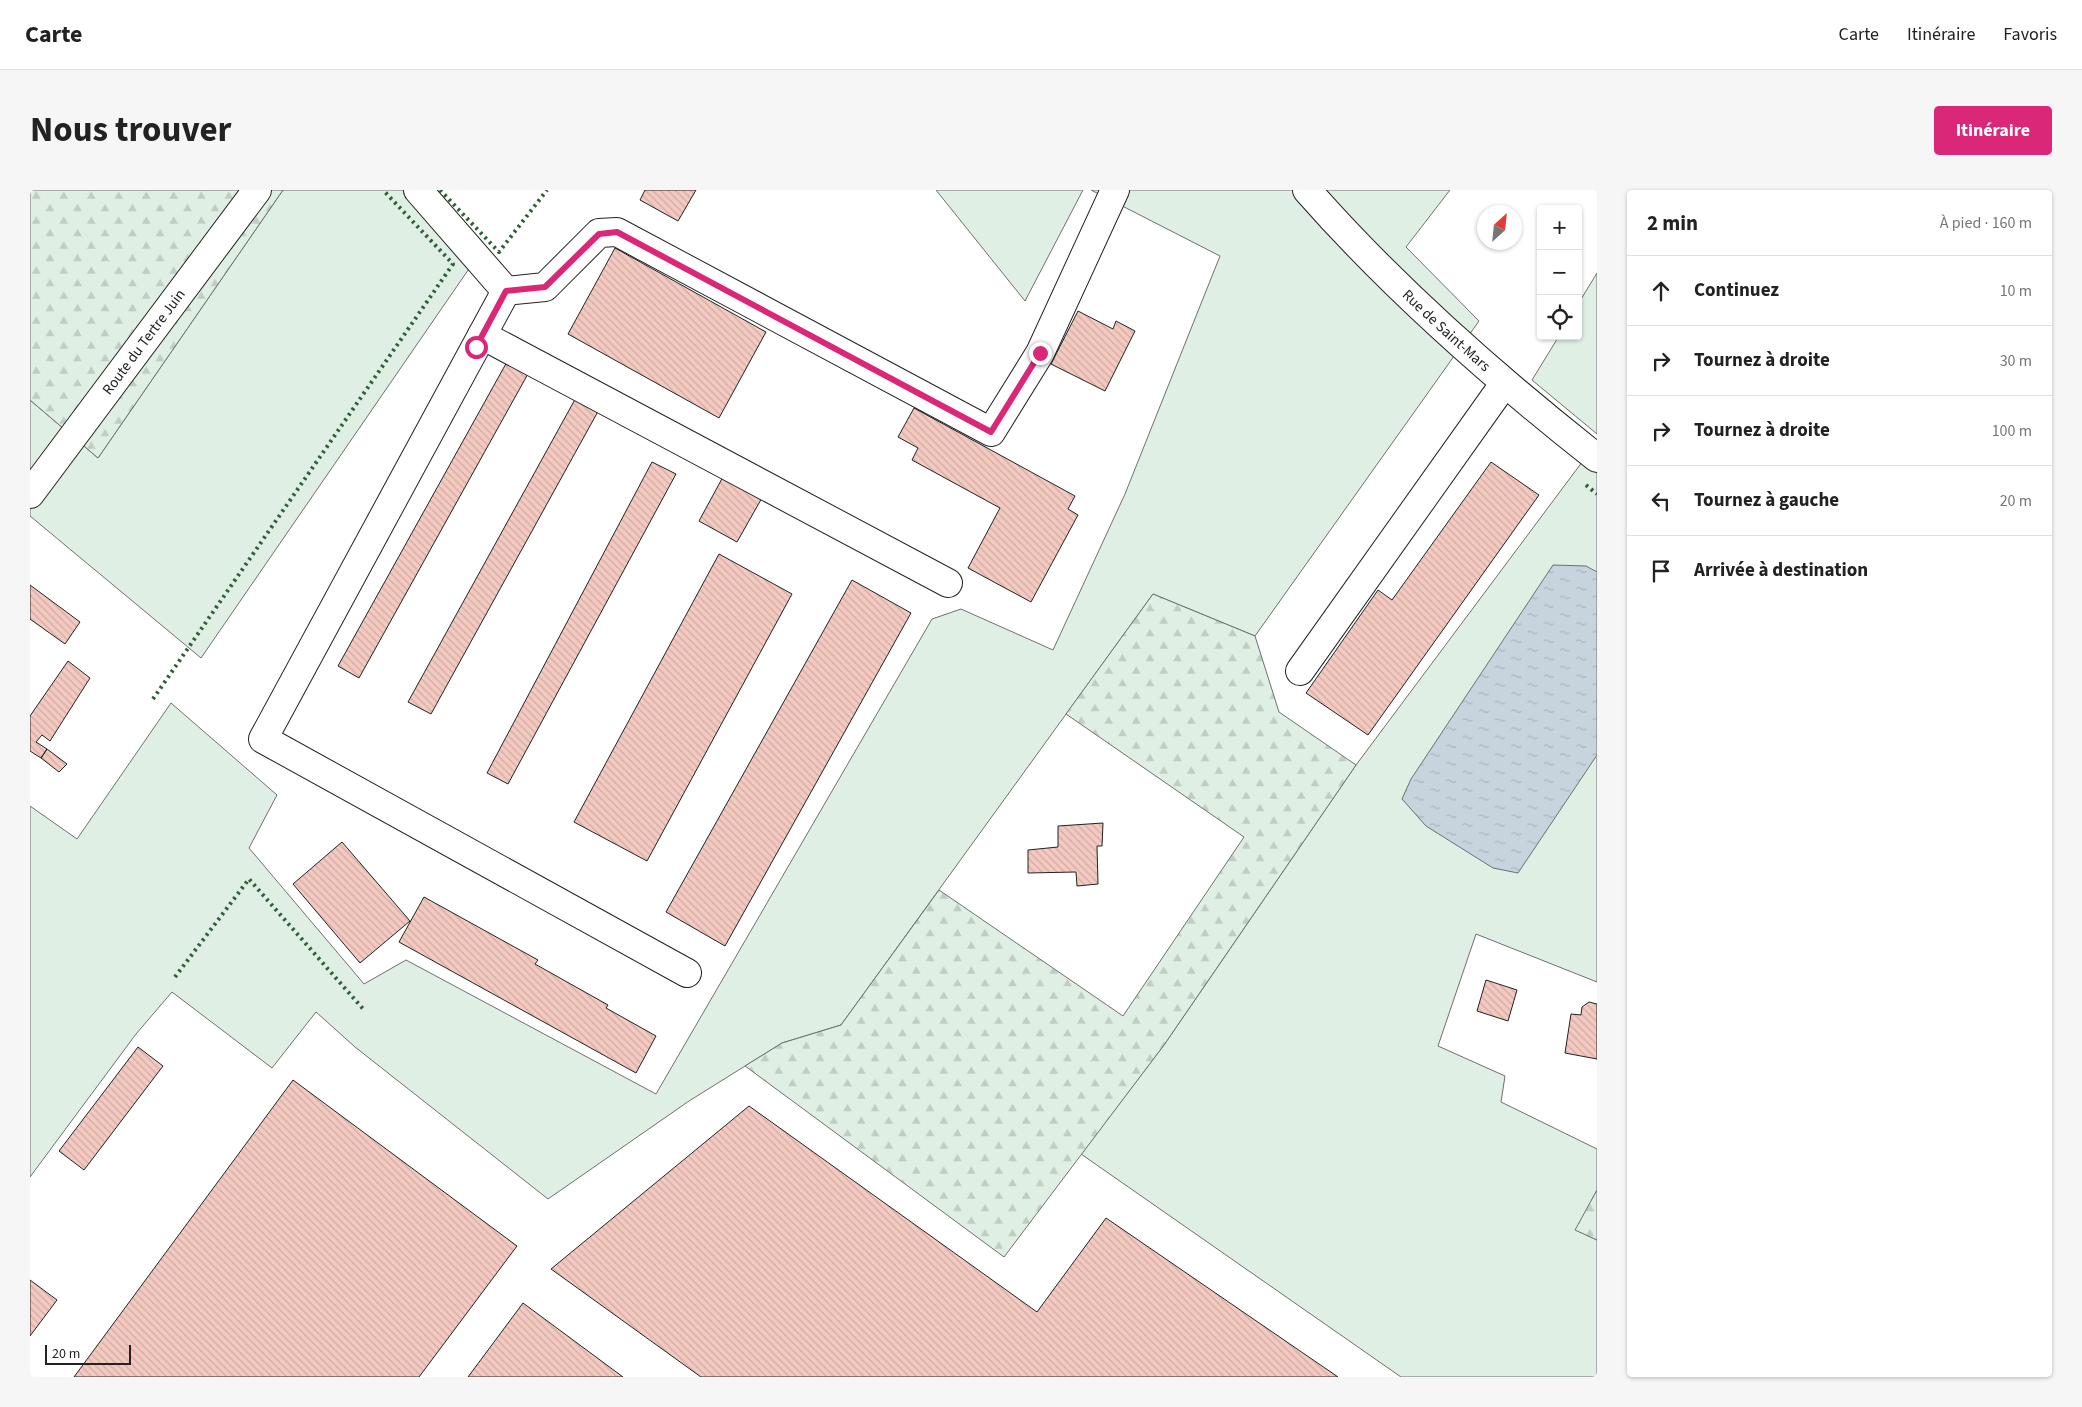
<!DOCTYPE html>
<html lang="fr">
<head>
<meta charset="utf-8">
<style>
	body { margin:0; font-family:"Source Sans 3",sans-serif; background:#f6f6f6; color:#222 }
	.controls { position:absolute; right:15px; top:15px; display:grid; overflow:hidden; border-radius:5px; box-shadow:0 1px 4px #0004 }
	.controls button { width:45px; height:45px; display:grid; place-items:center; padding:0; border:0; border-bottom:1px solid #e0e0e0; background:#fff; color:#222; font:25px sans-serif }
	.compass { position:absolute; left:1447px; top:15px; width:45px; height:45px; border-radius:50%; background:#fff; box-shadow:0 1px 4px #0004; rotate:27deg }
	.scale { position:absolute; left:15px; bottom:12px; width:86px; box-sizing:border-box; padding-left:5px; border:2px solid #222; border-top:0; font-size:14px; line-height:18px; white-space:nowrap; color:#222; -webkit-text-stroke:4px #fff; paint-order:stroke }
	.stop { position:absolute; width:15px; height:15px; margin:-11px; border:4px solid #db2777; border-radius:50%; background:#fff }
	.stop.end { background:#db2777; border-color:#fff; box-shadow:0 1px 5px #0008 }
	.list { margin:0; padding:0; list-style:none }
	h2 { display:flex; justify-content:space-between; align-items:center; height:65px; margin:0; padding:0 20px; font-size:21px }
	h2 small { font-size:16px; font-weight:400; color:#767676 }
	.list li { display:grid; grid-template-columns:32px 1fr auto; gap:15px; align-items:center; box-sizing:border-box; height:70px; padding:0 20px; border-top:1px solid #e0e0e0 }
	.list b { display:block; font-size:19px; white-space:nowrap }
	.list em { font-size:16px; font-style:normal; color:#767676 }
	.icon { flex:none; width:28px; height:28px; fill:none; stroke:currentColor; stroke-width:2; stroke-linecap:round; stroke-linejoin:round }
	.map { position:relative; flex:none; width:1567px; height:1187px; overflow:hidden; border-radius:5px }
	header { display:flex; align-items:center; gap:30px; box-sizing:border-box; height:70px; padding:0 25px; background:#fff; border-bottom:1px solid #e0e0e0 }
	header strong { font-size:24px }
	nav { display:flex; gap:28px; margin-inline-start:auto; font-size:18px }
	.intro { display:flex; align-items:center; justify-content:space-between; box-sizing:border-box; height:120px; padding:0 30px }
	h1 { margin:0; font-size:35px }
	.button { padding:12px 22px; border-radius:5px; background:#db2777; color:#fff; font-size:18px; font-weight:700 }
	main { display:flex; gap:30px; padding:0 30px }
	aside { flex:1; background:#fff; border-radius:5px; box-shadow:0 1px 4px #0004 }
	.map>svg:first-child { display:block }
	.green { fill:#e0efe3; stroke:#6f6f6f }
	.forest { fill:url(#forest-firs); stroke:#6f6f6f }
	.water { fill:url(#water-ripples); stroke:#6f6f6f }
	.building { fill:url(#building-back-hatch); stroke:#222 }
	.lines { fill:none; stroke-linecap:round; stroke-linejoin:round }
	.minor-casing { stroke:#222; stroke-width:30 }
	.minor { stroke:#fff; stroke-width:28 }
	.hedge { stroke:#2f5e38; stroke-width:4; stroke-dasharray:2.5 4; stroke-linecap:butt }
	.route { stroke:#db2777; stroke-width:6 }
	.labels { text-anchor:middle; stroke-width:4; stroke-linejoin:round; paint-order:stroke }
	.street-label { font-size:15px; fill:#222; stroke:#fff }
</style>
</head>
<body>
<header>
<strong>Carte</strong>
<nav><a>Carte</a><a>Itinéraire</a><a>Favoris</a></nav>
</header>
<div class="intro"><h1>Nous trouver</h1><a class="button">Itinéraire</a></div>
<main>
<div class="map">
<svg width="1567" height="1187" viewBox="0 0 1567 1187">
	<defs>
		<pattern id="forest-firs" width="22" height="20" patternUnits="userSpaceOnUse" patternTransform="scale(1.25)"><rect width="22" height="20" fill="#e0efe3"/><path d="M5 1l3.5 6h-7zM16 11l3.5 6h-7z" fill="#c0cdc2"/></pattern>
		<pattern id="water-ripples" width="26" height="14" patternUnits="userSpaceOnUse" patternTransform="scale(1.25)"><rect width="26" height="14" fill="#c7d3dd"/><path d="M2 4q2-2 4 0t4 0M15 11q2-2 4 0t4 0" fill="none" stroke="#abb5bd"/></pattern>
		<pattern id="building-back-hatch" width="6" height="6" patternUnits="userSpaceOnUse" patternTransform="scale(1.25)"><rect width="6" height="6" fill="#f3c9c0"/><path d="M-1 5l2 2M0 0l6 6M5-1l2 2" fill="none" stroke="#d0aca5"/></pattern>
	</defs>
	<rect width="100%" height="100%" fill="#fff"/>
	<path class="green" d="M253 0H401L454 57 171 468 0 326V210L68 268Z
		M906 0H1053L995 111Z
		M1061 0H1420L1376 57 1449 131 1225 446 1123 404 811 835 752 853 659 911 518 1009 325 857 286 822 242 878 142 802 106 844 0 987V616L47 649 141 513 247 605 219 658 334 794 376 770 626 904 902 429 931 419 1023 460 1095 304 1190 66Z
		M1567 83V244L1502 190 1529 146H1548V114Z
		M1567 252V792L1446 744 1408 856 1475 886 1471 912 1567 959V1000L1546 1040 1567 1050V1187H1371L1051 964 1134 855 1326 575Z"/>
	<path class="forest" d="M0 0H253L68 268 0 210Z
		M1123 404 1225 446 1249 522 1326 575 1134 855 974 1067 715 876 752 853 811 835 909 700 1093 826 1214 647 1036 524Z
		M1567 1000V1050L1545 1040Z"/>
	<path class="water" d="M1523 375 1556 376 1567 382V565L1488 683 1463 678 1396 636 1372 609 1381 589Z"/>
	<path class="building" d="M615 0H666L648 31 610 10Z
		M585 58 736 142 689 228 538 144Z
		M1048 121 1083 139 1086 131 1105 141 1075 201 1021 174Z
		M478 170 499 182 329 488 308 476Z
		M548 204 571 216 401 524 378 512Z
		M884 218 1045 306 1038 319 1048 325 1001 412 938 378 970 318 882 270 888 258 868 247Z
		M622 272 646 284 478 594 457 583Z
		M1461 272 1509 305 1338 545 1276 503 1348 400 1362 410Z
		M694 285 733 306 707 352 669 331Z
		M689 364 762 404 617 671 544 632Z
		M822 390 881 423 695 756 636 722Z
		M0 395 50 432 35 454 0 429Z
		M38 471 60 488 20 551 12 545 6 552 17 559 11 568 0 561V526Z
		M17 559 37 574 29 582 11 568Z
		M1073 633 1072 656H1067L1068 694 1047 696 1046 682 998 683V660L1028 657V636Z
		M312 652 380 731 330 773 263 694Z
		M394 707 508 770 505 774 578 815 576 818 626 846 606 883 369 752Z
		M1456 790 1487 800 1478 831 1447 821Z
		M1559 812 1567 814V869L1535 863 1541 824 1551 825 1552 817Z
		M108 857 133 876 54 980 29 961Z
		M263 890 487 1056 389 1187H44Z
		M719 916 1007 1122 1076 1028 1308 1187H671L521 1079Z
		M0 1090 27 1110 0 1146Z
		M493 1113 593 1187H438Z"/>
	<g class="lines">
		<g class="minor-casing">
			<g id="minor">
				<path d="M388 0 476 101 233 549 657 783"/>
				<path id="s1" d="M1277 0C1364 99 1464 187 1567 268"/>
				<path d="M476 101 515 97 569 43 587 42 961 242 1010 163 1085 0"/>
				<path d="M452 145 918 393"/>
				<path id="s2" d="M0 304 227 0"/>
				<path d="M1270 481 1474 194"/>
			</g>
		</g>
		<use href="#minor" class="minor"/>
		<path class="hedge" d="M410 0 469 62 517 0
			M1556 295 1567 304
			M123 509 423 74 353 0
			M145 787 219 689 334 820"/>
	</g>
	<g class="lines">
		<path class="route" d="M446 157 476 101 515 97 569 44 587 42 961 242 1010 163"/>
	</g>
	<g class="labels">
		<g class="street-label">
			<text dy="5" stroke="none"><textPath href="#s1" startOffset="198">Rue de Saint-Mars</textPath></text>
			<text dy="5" stroke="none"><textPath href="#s2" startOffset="190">Route du Tertre Juin</textPath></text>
		</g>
	</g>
</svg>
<div class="controls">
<button>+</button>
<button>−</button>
<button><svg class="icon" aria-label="locate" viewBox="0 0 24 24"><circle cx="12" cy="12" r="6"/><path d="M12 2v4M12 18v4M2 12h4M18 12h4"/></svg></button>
</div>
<svg class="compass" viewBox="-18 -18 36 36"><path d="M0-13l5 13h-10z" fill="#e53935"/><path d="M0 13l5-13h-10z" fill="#767676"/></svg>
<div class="scale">20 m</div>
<div class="stop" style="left:446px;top:157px"></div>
<div class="stop end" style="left:1010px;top:163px"></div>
</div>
<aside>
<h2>2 min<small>À pied · 160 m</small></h2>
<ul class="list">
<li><svg class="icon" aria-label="ahead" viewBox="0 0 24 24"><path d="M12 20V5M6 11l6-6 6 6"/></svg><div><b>Continuez</b></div><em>10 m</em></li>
<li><svg class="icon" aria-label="right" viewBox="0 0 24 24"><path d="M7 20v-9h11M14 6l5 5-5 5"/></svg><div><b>Tournez à droite</b></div><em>30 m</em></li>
<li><svg class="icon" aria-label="right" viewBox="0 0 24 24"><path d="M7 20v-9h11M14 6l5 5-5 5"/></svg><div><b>Tournez à droite</b></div><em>100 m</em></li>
<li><svg class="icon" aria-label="left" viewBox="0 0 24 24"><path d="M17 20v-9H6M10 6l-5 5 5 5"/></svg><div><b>Tournez à gauche</b></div><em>20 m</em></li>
<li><svg class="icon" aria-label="arrive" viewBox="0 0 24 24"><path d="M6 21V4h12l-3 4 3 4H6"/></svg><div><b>Arrivée à destination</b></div></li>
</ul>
</aside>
</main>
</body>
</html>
